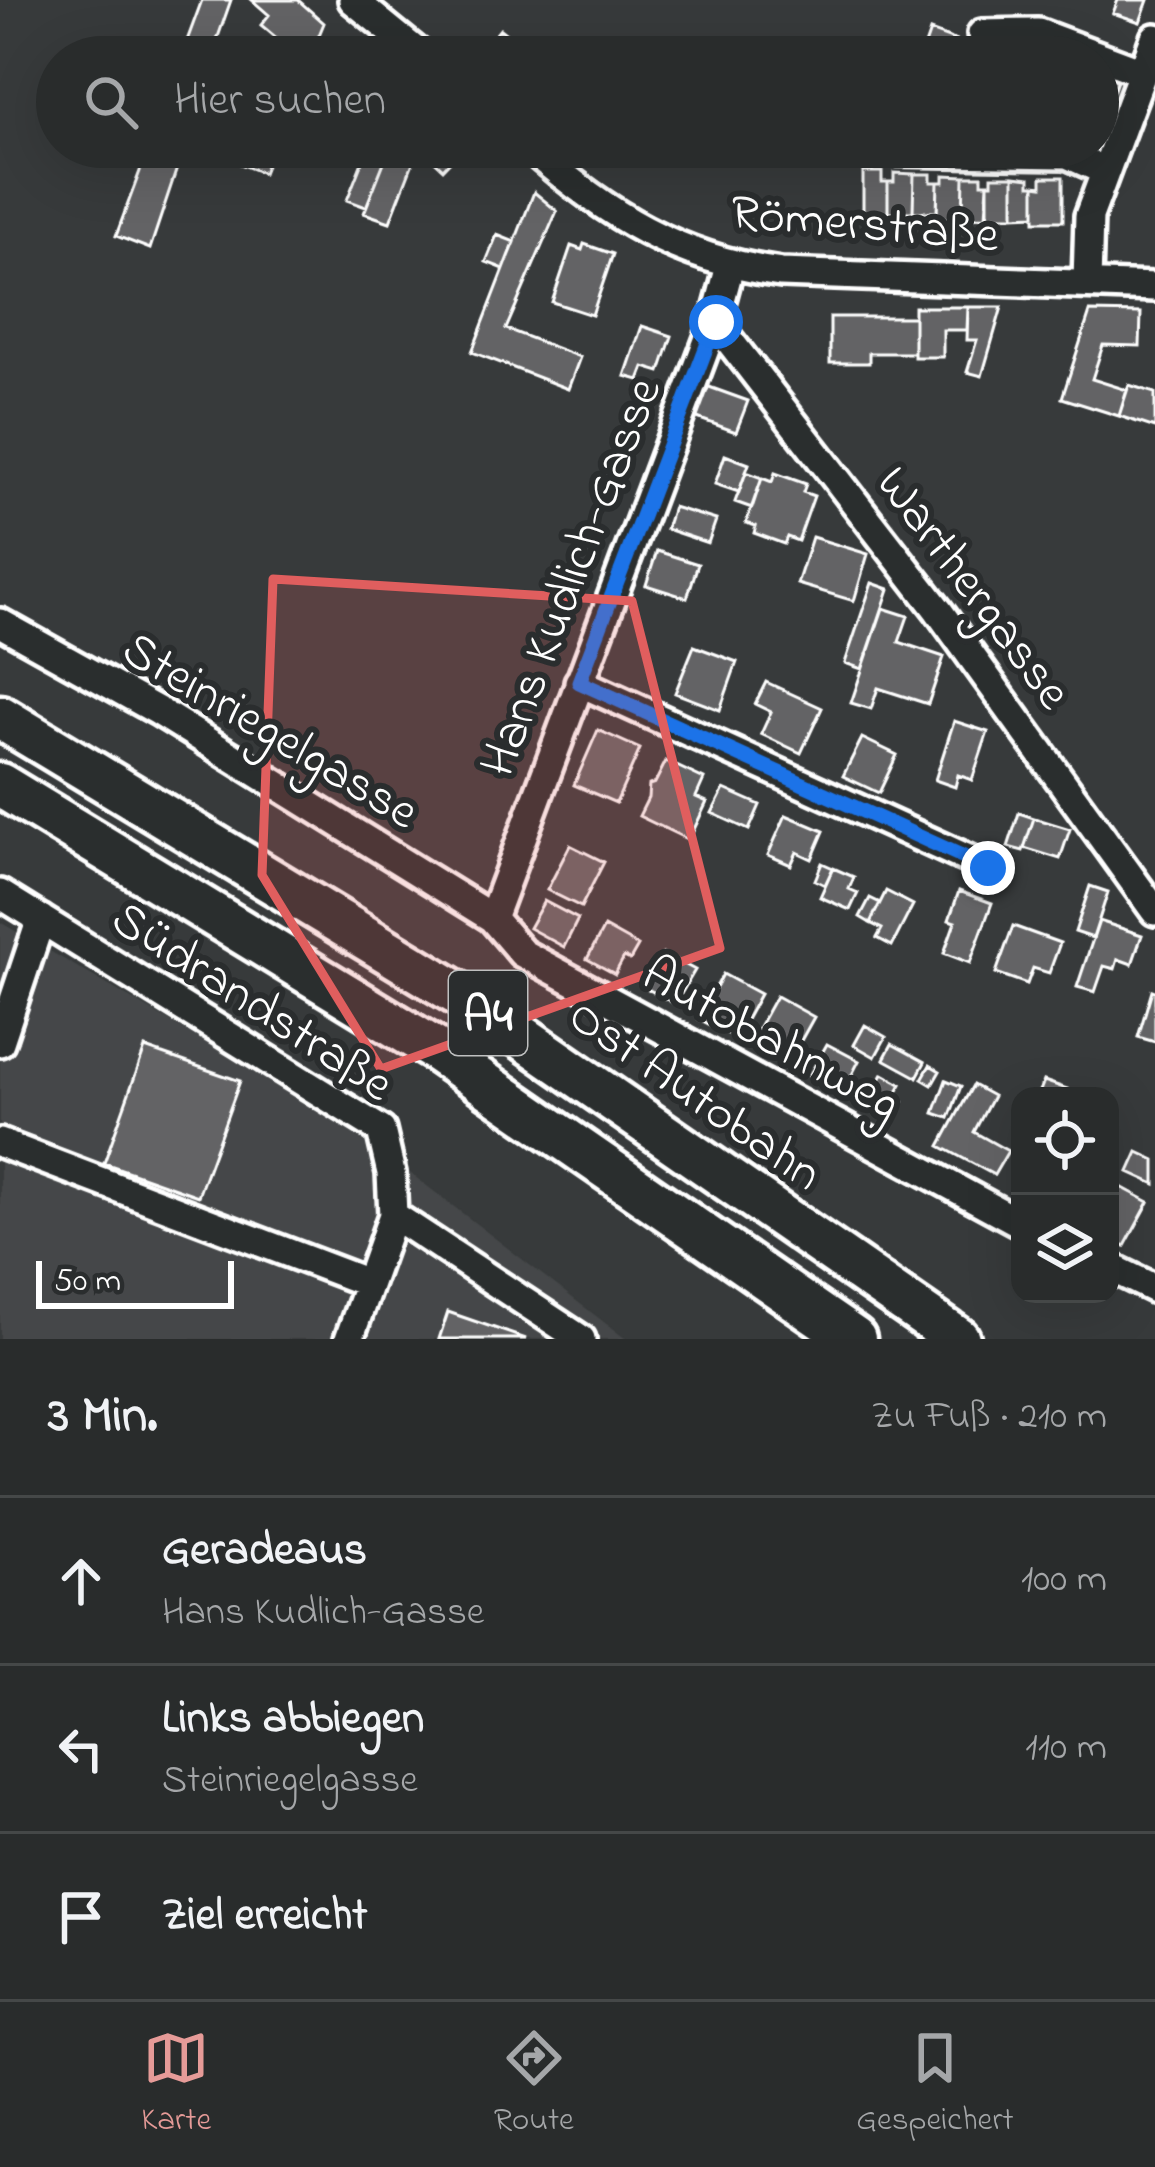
<!DOCTYPE html>
<html lang="de">
<head>
<meta charset="utf-8">
<style>
	body { margin:0; font-family:"Indie Flower",sans-serif; background:#353838; color:#f1f3f6 }
	.controls { position:absolute; right:36px; bottom:36px; display:grid; overflow:hidden; border-radius:24px; box-shadow:0 12px 48px #0002 }
	.controls button { width:108px; height:108px; display:grid; place-items:center; padding:0; border:0; border-bottom:3px solid #454848; background:#292c2c; color:#f1f3f6; font:60px sans-serif }
	.scale { position:absolute; left:36px; bottom:30px; width:198px; box-sizing:border-box; padding-left:12px; border:6px solid #fff; border-top:0; font-size:33px; line-height:42px; white-space:nowrap; color:#fff; -webkit-text-stroke:9px #2a2d2e; paint-order:stroke }
	.stop { position:absolute; width:36px; height:36px; margin:-27px; border:9px solid #1a73e8; border-radius:50%; background:#fff }
	.stop.end { background:#1a73e8; border-color:#fff; box-shadow:0 3px 12px #0008 }
	.list { margin:0; padding:0; list-style:none }
	h2 { display:flex; justify-content:space-between; align-items:center; height:156px; margin:0; padding:0 48px; font-size:51px }
	h2 small { font-size:39px; font-weight:400; color:#a5a7a9 }
	.list li { display:grid; grid-template-columns:78px 1fr auto; gap:36px; align-items:center; box-sizing:border-box; height:168px; padding:0 48px; border-top:3px solid #454848 }
	.list b { display:block; font-size:45px; white-space:nowrap }
	.list p { margin:0; font-size:39px; white-space:nowrap; color:#a5a7a9 }
	.list em { font-size:39px; font-style:normal; color:#a5a7a9 }
	.icon { flex:none; width:66px; height:66px; fill:none; stroke:currentColor; stroke-width:2; stroke-linecap:round; stroke-linejoin:round }
	.map { position:relative; flex:none; width:1155px; height:1339px; overflow:hidden }
	.search { position:absolute; background:#292c2c; box-shadow:0 12px 48px #0002; left:36px; right:36px; top:36px; height:132px; display:flex; align-items:center; gap:30px; box-sizing:border-box; padding:0 42px; border-radius:66px; color:#a5a7a9; font-size:45px }
	.sheet { height:660px; background:#292c2c }
	nav { display:flex; justify-content:space-around; align-items:center; box-sizing:border-box; height:168px; border-top:3px solid #454848; background:#292c2c; font-size:33px; color:#a5a7a9 }
	nav a { display:grid; justify-items:center; gap:6px }
	nav .on { color:#e69b98 }
	.map>svg:first-child { display:block }
	.built { fill:#444748 }
	.building { fill:#636465; stroke:#fff; stroke-width:3 }
	.lines { fill:none; stroke-linecap:round; stroke-linejoin:round }
	.minor-casing { stroke:#fff; stroke-width:36 }
	.highway-casing { stroke:#fff; stroke-width:51 }
	.minor { stroke:#2a2d2e; stroke-width:27 }
	.highway { stroke:#2a2d2e; stroke-width:42 }
	.route { stroke:#1a73e8; stroke-width:15 }
	.marked { fill:#e05e5e; fill-opacity:0.2; stroke:#e05e5e; stroke-width:9; stroke-linejoin:round }
	.labels { text-anchor:middle; stroke-width:12; stroke-linejoin:round; paint-order:stroke }
	.shield { fill:#2a2d2e; stroke:#bfc0c0; stroke-width:3 }
	.shield-label { font-size:48px; font-weight:bold; fill:#fff }
	.street-label { font-size:51px; fill:#fff; stroke:#2a2d2e }
</style>
</head>
<body>
<div class="map">
<svg width="1155" height="1339" viewBox="0 0 1155 1339">
	<rect width="100%" height="100%" fill="#373a3b"/>
	<filter id="ink" filterUnits="userSpaceOnUse"><feTurbulence type="fractalNoise" baseFrequency=".00833" numOctaves="2"/><feDisplacementMap in="SourceGraphic" scale="24" xChannelSelector="R" yChannelSelector="G"/><feConvolveMatrix kernelMatrix="1 2 1 2 8 2 1 2 1" color-interpolation-filters="sRGB"/></filter>
	<g filter="url(#ink)">
		<path class="built" d="M0 922 349 1126 626 1339H0Z"/>
		<path class="building" d="M202 0H231L211 57H181Z
			M252 0H298L324 23 310 57H299L261 25 269 15Z
			M1118 0H1148L1140 22 1113 13Z
			M500 29 529 52 525 57H477Z
			M930 31 957 41 951 57H921Z
			M982 43 1008 52 1006 57H977Z
			M1098 71 1118 78 1103 121 1098 119Z
			M149 147H184L150 249 116 236Z
			M198 147H273L263 173Z
			M368 147 388 152 366 207 347 200Z
			M390 147H464L443 169 419 147 390 222 364 213Z
			M863 172H882V182H888V216H863Z
			M894 173 914 174 913 212H888V182H894Z
			M914 174H931V182H938L937 212H913Z
			M944 175 964 176 963 218H937L938 182H944Z
			M964 176H982V183H988L986 217 963 218Z
			M992 176H1014V216H988V183H992Z
			M1014 176 1030 178V185H1035V215L1014 216Z
			M1042 177H1063V221H1035V185L1042 186Z
			M534 192 557 211 506 329 580 357 568 389 472 352Z
			M497 235 515 242 504 269 486 262Z
			M584 244 613 254 592 315 552 302 571 246 582 250Z
			M914 307H968L967 330H943V357H914Z
			M968 307H1002L982 376 967 372 977 340H967Z
			M1090 312 1141 313 1140 346 1103 345 1092 379 1127 390 1119 416 1062 398Z
			M830 317H914V353H869V363H830Z
			M642 326 672 336 660 372 644 367 639 380 625 376Z
			M701 384 748 401 736 432 689 415Z
			M1129 385 1155 393V428L1119 416Z
			M725 455 749 464 739 492 715 484Z
			M746 472 762 478 752 508 735 502Z
			M775 473 806 484 803 492 814 496 798 541 787 537 784 544 754 533 756 526 746 523 762 478 772 482Z
			M673 507 716 520 708 543 666 529Z
			M812 537 868 554 854 601 797 584Z
			M657 551 698 564 687 598 646 585Z
			M872 583 889 589 862 669 845 663Z
			M883 608 908 616 899 642 944 657 928 704 878 688 871 709 851 703Z
			M694 646 737 662 720 710 675 693Z
			M766 682 822 708 801 753 761 734 771 712 755 704Z
			M954 721 988 732 972 780 958 775 955 787 935 780Z
			M598 730 640 749 616 803 574 785Z
			M862 738 897 755 879 793 843 776Z
			M666 761 704 779 696 797 707 802 689 840 639 816 648 798 649 785 655 783Z
			M724 789 760 805 749 830 712 813Z
			M1019 813 1034 818 1023 851 1008 847Z
			M786 815 824 831 812 859 797 852 791 865 768 855Z
			M1034 818 1070 829 1060 859 1024 848Z
			M570 845 604 862 581 907 547 890Z
			M822 863 833 868 825 885 815 880Z
			M833 868 854 877 849 889 858 893 850 910 820 897Z
			M1090 886 1108 892 1093 938 1075 932Z
			M886 891 913 905 892 946 877 938 882 929 870 923Z
			M959 891 992 903 970 963 944 953 955 922 949 920Z
			M870 898 880 903 870 923 860 917Z
			M544 901 578 919 564 947 529 928Z
			M1099 921 1142 935 1132 964 1118 959 1115 969 1104 966 1095 992 1077 987Z
			M1013 926 1060 943 1049 973 1033 968 1027 984 996 973Z
			M604 927 638 946 630 960 624 957 615 974 587 959Z
			M663 953 695 970 675 1004 644 987Z
			M723 974 760 994 736 1038 699 1019Z
			M1152 990 1155 991V1042L1138 1037Z
			M776 996 814 1017 788 1064 750 1043Z
			M865 1025 886 1037 875 1057 854 1045Z
			M827 1044 859 1061 842 1094 809 1076Z
			M892 1044 925 1062 917 1077 884 1059Z
			M145 1048 240 1081 198 1196 104 1163Z
			M930 1065 940 1071 932 1085 922 1079Z
			M883 1074 901 1084 894 1097 903 1102 893 1120 856 1100 866 1082 876 1087Z
			M946 1080 961 1086 949 1118 934 1113Z
			M1044 1081 1067 1089 1064 1096H1038Z
			M973 1085 993 1096 974 1132 1008 1151 994 1175 940 1146Z
			M1138 1152 1155 1160V1184L1129 1172Z
			M1110 1181 1149 1202 1125 1246 1110 1238Z
			M448 1312 526 1339H439Z"/>
		<g class="lines">
			<g class="minor-casing">
				<path id="minor" d="M353 0 423 57
					M982 34 1038 33 1142 72
					M529 147C607 215 677 259 781 273L1155 287
					M889 151 1067 154 1105 171
					M1087 282 1089 216 1155 38
					M715 322 938 610 1155 911
					M0 623 158 711 492 918 522 953 1020 1223
					M579 682 988 868
					M0 894 381 1130 391 1173 393 1215 581 1339
					M492 918 715 322 730 266
					M0 1042 41 919
					M0 1143 368 1283
					M1110 1267 1155 1289
					M349 1339 393 1215"/>
			</g>
			<g class="highway-casing">
				<path id="highway" d="M0 717 475 1004 958 1339
					M0 785 436 1050 854 1339"/>
			</g>
			<use href="#minor" class="minor"/>
			<use href="#highway" class="highway"/>
		</g>
	</g>
	<g class="lines" filter="url(#ink)">
		<path class="route" d="M716 322 579 682 988 868"/>
	</g>
	<path class="marked" d="M273 579 632 601 720 948 381 1069 262 875Z"/>
	<g class="labels">
		<rect class="shield" x="449" y="971" width="78" height="84" rx="9"/>
		<g class="shield-label">
			<text x="488" y="1030">A4</text>
		</g>
		<g class="street-label">
			<text transform="translate(865 221) rotate(5)" y="18">Römerstraße</text>
			<text transform="translate(568 576) rotate(-69)" y="18">Hans Kudlich-Gasse</text>
			<text transform="translate(976 586) rotate(53)" y="18">Warthergasse</text>
			<text transform="translate(272 728) rotate(31)" y="18">Steinriegelgasse</text>
			<text transform="translate(254 999) rotate(33)" y="18">Südrandstraße</text>
			<text transform="translate(773 1036) rotate(29)" y="18">Autobahnweg</text>
			<text transform="translate(697 1092) rotate(35)" y="18">Ost Autobahn</text>
		</g>
	</g>
</svg>
<div class="controls">
<button><svg class="icon" aria-label="locate" viewBox="0 0 24 24"><circle cx="12" cy="12" r="6"/><path d="M12 2v4M12 18v4M2 12h4M18 12h4"/></svg></button>
<button><svg class="icon" aria-label="layers" viewBox="0 0 24 24"><path d="M12 4l9 5-9 5-9-5zM3 14l9 5 9-5"/></svg></button>
</div>
<div class="scale">50 m</div>
<div class="stop" style="left:716px;top:322px"></div>
<div class="stop end" style="left:988px;top:868px"></div>
<div class="search"><svg class="icon" aria-label="search" viewBox="0 0 24 24"><circle cx="10" cy="10" r="6"/><path d="M15 15l6 6"/></svg>Hier suchen</div>
</div>
<section class="sheet">
<h2>3 Min.<small>Zu Fuß · 210 m</small></h2>
<ul class="list">
<li><svg class="icon" aria-label="ahead" viewBox="0 0 24 24"><path d="M12 20V5M6 11l6-6 6 6"/></svg><div><b>Geradeaus</b><p>Hans Kudlich-Gasse</p></div><em>100 m</em></li>
<li><svg class="icon" aria-label="left" viewBox="0 0 24 24"><path d="M17 20v-9H6M10 6l-5 5 5 5"/></svg><div><b>Links abbiegen</b><p>Steinriegelgasse</p></div><em>110 m</em></li>
<li><svg class="icon" aria-label="arrive" viewBox="0 0 24 24"><path d="M6 21V4h12l-3 4 3 4H6"/></svg><div><b>Ziel erreicht</b></div></li>
</ul>
</section>
<nav>
<a class="on"><svg class="icon" aria-label="map" viewBox="0 0 24 24"><path d="M3 6l6-2 6 2 6-2v14l-6 2-6-2-6 2zM9 4v14M15 6v14"/></svg>Karte</a>
<a><svg class="icon" aria-label="directions" viewBox="0 0 24 24"><path d="M12 3l9 9-9 9-9-9zM9 14v-3h6M13 9l2 2-2 2"/></svg>Route</a>
<a><svg class="icon" aria-label="saved" viewBox="0 0 24 24"><path d="M7 4h10v16l-5-4-5 4z"/></svg>Gespeichert</a>
</nav>
</body>
</html>
